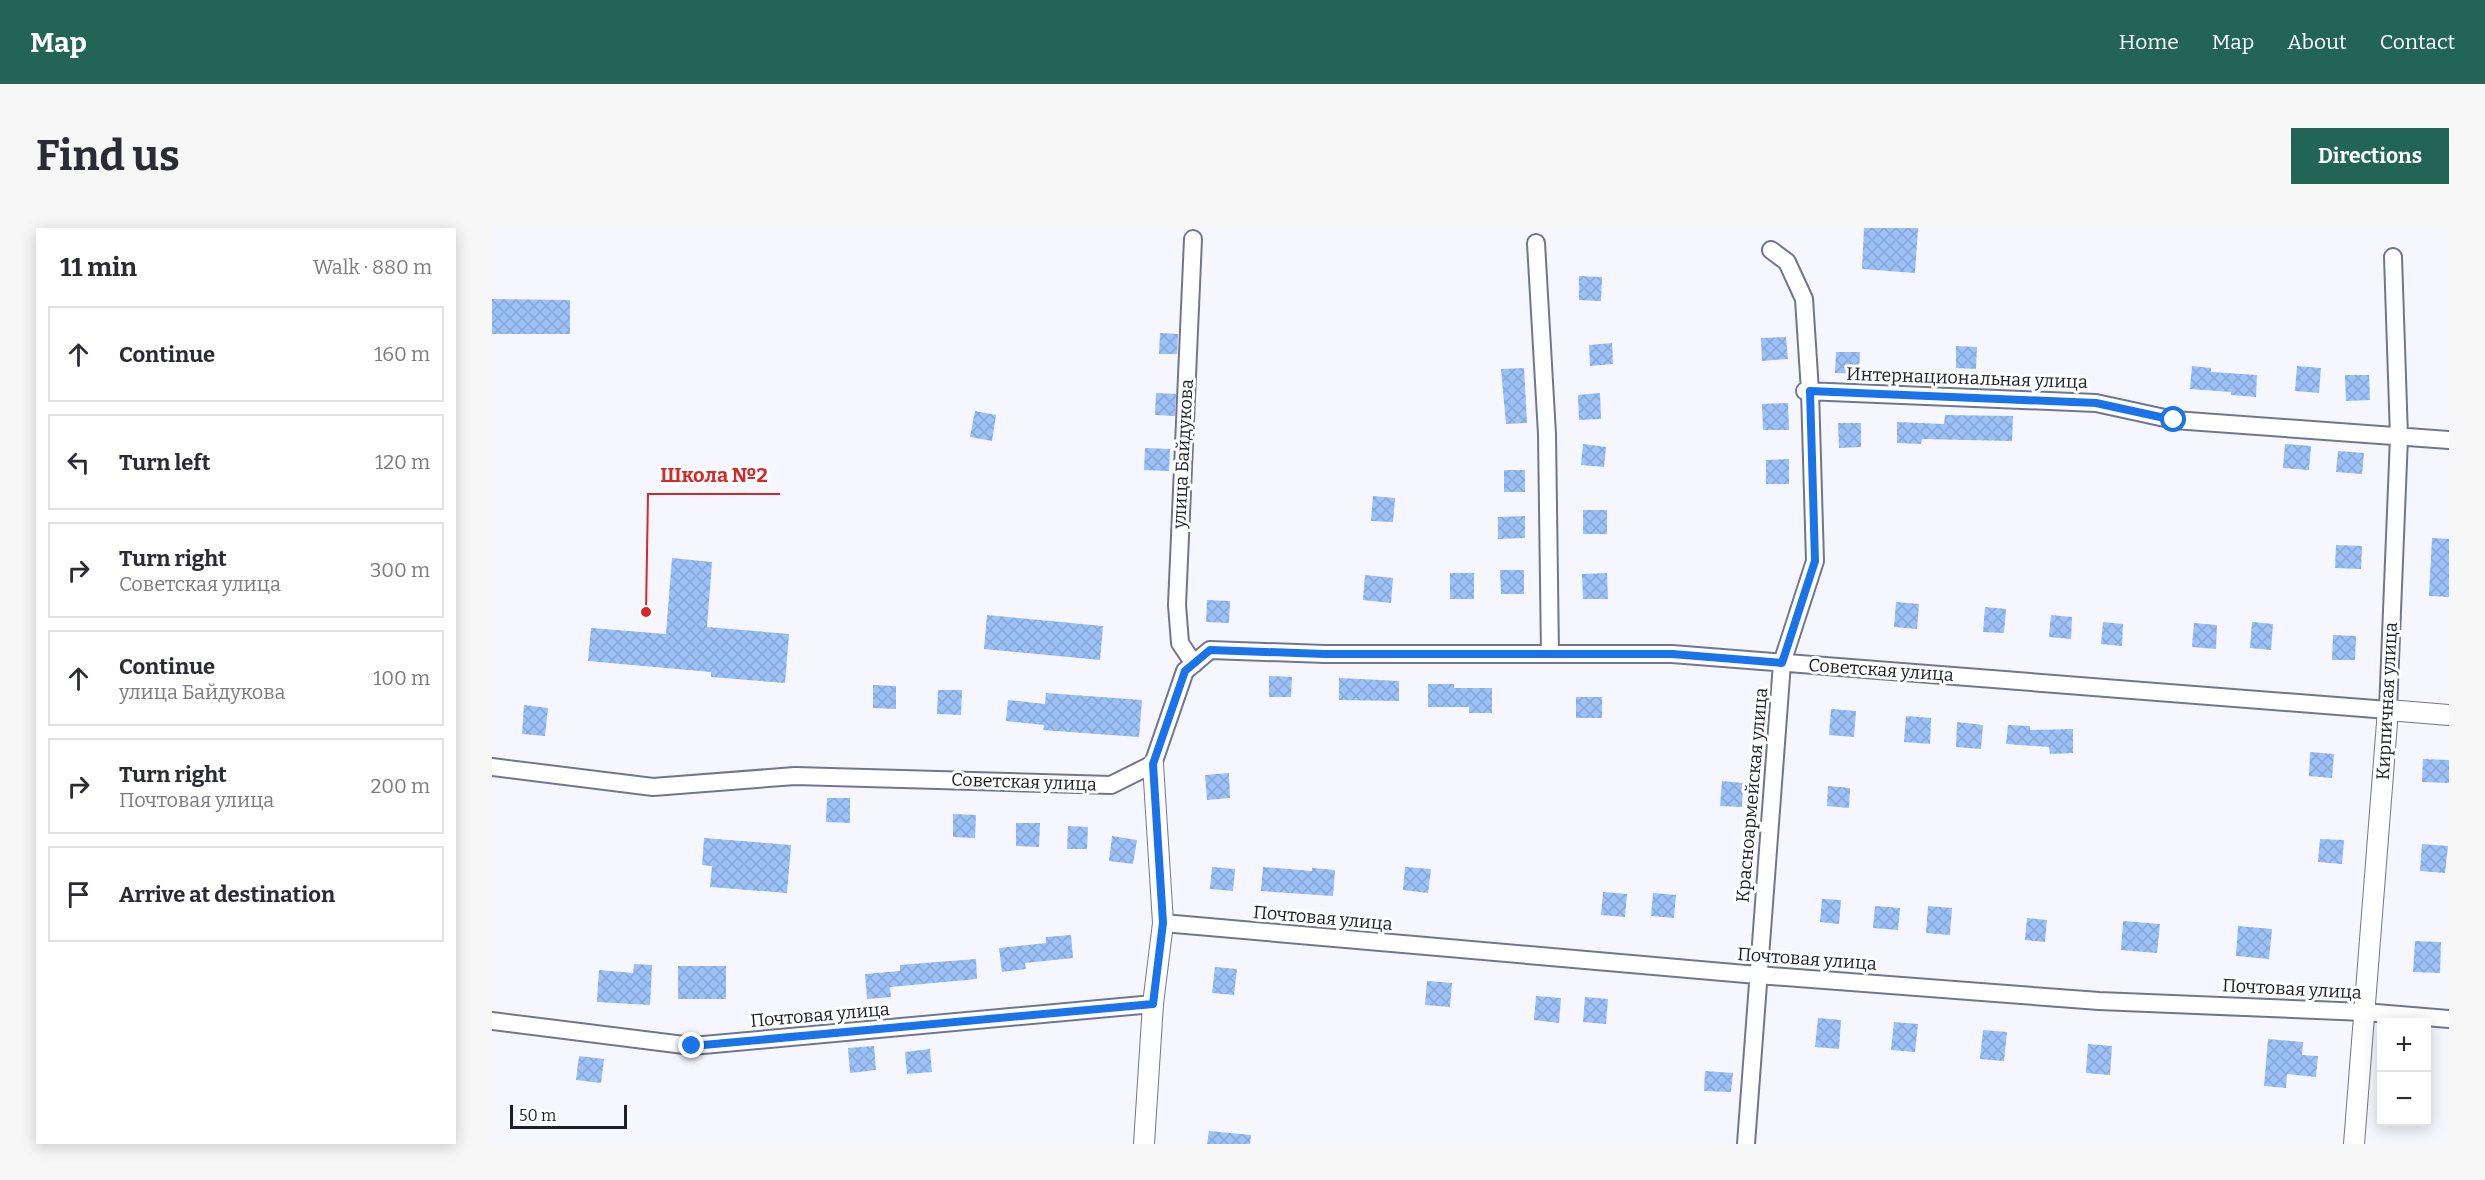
<!DOCTYPE html>
<html lang="en">
<head>
<meta charset="utf-8">
<style>
	body { margin:0; font-family:Bitter,serif; background:#f7f7f7; color:#2b2b33 }
	.controls { position:absolute; right:18px; bottom:18px; display:grid; overflow:hidden; border-radius:0px; box-shadow:0 3px 15px #0003 }
	.controls button { width:54px; height:54px; display:grid; place-items:center; padding:0; border:0; border-bottom:2px solid #e1e1e2; background:#fff; color:#2b2b33; font:30px sans-serif }
	.scale { position:absolute; left:18px; bottom:15px; width:117px; box-sizing:border-box; padding-left:6px; border:3px solid #1c1e29; border-top:0; font-size:16px; line-height:21px; white-space:nowrap; color:#1c1e29; -webkit-text-stroke:4px #fff; paint-order:stroke }
	.stop { position:absolute; width:18px; height:18px; margin:-14px; border:4px solid #1a73e8; border-radius:50%; background:#fff }
	.stop.end { background:#1a73e8; border-color:#fff; box-shadow:0 2px 6px #0008 }
	.list { margin:0; padding:0; list-style:none }
	h2 { display:flex; justify-content:space-between; align-items:center; height:78px; margin:0; padding:0 24px; font-size:26px }
	h2 small { font-size:20px; font-weight:400; color:#7c7c81 }
	.list li { display:grid; grid-template-columns:39px 1fr auto; gap:18px; align-items:center; box-sizing:border-box; height:96px; margin:0 12px 12px; padding:0 12px; border:2px solid #e1e1e2; border-radius:0px }
	.list b { display:block; font-size:22px; white-space:nowrap }
	.list p { margin:0; font-size:20px; white-space:nowrap; color:#7c7c81 }
	.list em { font-size:20px; font-style:normal; color:#7c7c81 }
	.icon { flex:none; width:33px; height:33px; fill:none; stroke:currentColor; stroke-width:2; stroke-linecap:round; stroke-linejoin:round }
	.map { position:relative; flex:none; width:1957px; height:916px; overflow:hidden; border-radius:0px }
	header { display:flex; align-items:center; gap:36px; box-sizing:border-box; height:84px; padding:0 30px; background:#236554; color:#fff }
	header strong { font-size:28px }
	nav { display:flex; gap:33px; margin-inline-start:auto; font-size:21px }
	.intro { display:flex; align-items:center; justify-content:space-between; box-sizing:border-box; height:144px; padding:0 36px }
	h1 { margin:0; font-size:42px }
	.button { padding:15px 27px; border-radius:0px; background:#236554; color:#fff; font-size:21px; font-weight:700 }
	main { display:flex; gap:36px; padding:0 36px }
	aside { flex:1; background:#fff; border-radius:0px; box-shadow:0 3px 15px #0003 }
	.map>svg:first-child { display:block }
	.building { fill:url(#building-cross-hatch) }
	.lines { fill:none; stroke-linecap:round; stroke-linejoin:round }
	.minor-casing { stroke:#717592; stroke-width:20 }
	.tertiary-casing { stroke:#717592; stroke-width:22 }
	.minor { stroke:#fff; stroke-width:16 }
	.tertiary { stroke:#fff; stroke-width:20 }
	.route { stroke:#1a73e8; stroke-width:8 }
	.labels { text-anchor:middle; stroke-width:6; stroke-linejoin:round; paint-order:stroke }
	.street-label { font-size:18px; fill:#1c1e29; stroke:#fff }
	.leader { fill:none; stroke:#d62828; stroke-width:2 }
	.callout-dot { fill:#d62828; stroke:#fff; stroke-width:2 }
	.callout-label { font-size:20px; text-anchor:middle; font-weight:bold; fill:#d62828; stroke:#fff; stroke-width:6; stroke-linejoin:round; paint-order:stroke }
</style>
</head>
<body>
<header>
<strong>Map</strong>
<nav><a>Home</a><a>Map</a><a>About</a><a>Contact</a></nav>
</header>
<div class="intro"><h1>Find us</h1><a class="button">Directions</a></div>
<main>
<aside>
<h2>11 min<small>Walk · 880 m</small></h2>
<ul class="list">
<li><svg class="icon" aria-label="ahead" viewBox="0 0 24 24"><path d="M12 20V5M6 11l6-6 6 6"/></svg><div><b>Continue</b></div><em>160 m</em></li>
<li><svg class="icon" aria-label="left" viewBox="0 0 24 24"><path d="M17 20v-9H6M10 6l-5 5 5 5"/></svg><div><b>Turn left</b></div><em>120 m</em></li>
<li><svg class="icon" aria-label="right" viewBox="0 0 24 24"><path d="M7 20v-9h11M14 6l5 5-5 5"/></svg><div><b>Turn right</b><p>Советская улица</p></div><em>300 m</em></li>
<li><svg class="icon" aria-label="ahead" viewBox="0 0 24 24"><path d="M12 20V5M6 11l6-6 6 6"/></svg><div><b>Continue</b><p>улица Байдукова</p></div><em>100 m</em></li>
<li><svg class="icon" aria-label="right" viewBox="0 0 24 24"><path d="M7 20v-9h11M14 6l5 5-5 5"/></svg><div><b>Turn right</b><p>Почтовая улица</p></div><em>200 m</em></li>
<li><svg class="icon" aria-label="arrive" viewBox="0 0 24 24"><path d="M6 21V4h12l-3 4 3 4H6"/></svg><div><b>Arrive at destination</b></div></li>
</ul>
</aside>
<div class="map">
<svg width="1957" height="916" viewBox="0 0 1957 916">
	<defs>
		<pattern id="building-cross-hatch" width="8" height="8" patternUnits="userSpaceOnUse" patternTransform="scale(1.5)"><rect width="8" height="8" fill="#9cc1f7"/><path d="M0 0l8 8M0 8l8-8" fill="none" stroke="#86a5d4"/></pattern>
	</defs>
	<rect width="100%" height="100%" fill="#f6f7fe"/>
	<path class="building" d="M1372 0H1426L1423 45 1370 41Z
		M1087 48 1110 49 1109 73 1087 72Z
		M0 71 78 72V106H0Z
		M668 105 686 106 685 126H667Z
		M1294 109 1296 131 1270 133 1269 110Z
		M1120 115 1121 136 1098 138 1097 117Z
		M1464 118 1485 119 1484 141 1464 140Z
		M1344 124H1368L1367 146 1343 145Z
		M1700 138 1719 140V144L1765 147 1764 169 1739 167V164L1698 161Z
		M1805 138 1829 140 1827 165 1803 163Z
		M1032 140 1035 195 1014 196 1009 141Z
		M1853 147H1877L1878 172 1854 173Z
		M664 165 684 166 683 188 663 187Z
		M1108 165 1109 191 1087 192 1086 167Z
		M1296 175 1297 202H1271L1270 176Z
		M483 183 504 187 500 213 478 209Z
		M1453 187 1521 188 1520 213 1430 211 1429 216 1405 215V194L1452 196Z
		M1346 195H1369V219L1347 220Z
		M1091 216 1114 219 1112 239 1089 237Z
		M1793 216 1819 218 1817 242 1791 240Z
		M653 220 678 221 677 243 652 242Z
		M1846 223 1872 225 1870 246 1844 244Z
		M1297 231V256H1274V232Z
		M1012 242H1033V264H1012Z
		M881 268 903 270 901 294 879 293Z
		M1091 282H1115V306H1091Z
		M1033 288V310L1006 311V289Z
		M1940 310 1957 311V369L1937 368Z
		M1844 317 1870 318 1869 341 1843 340Z
		M180 330 220 334 215 399 297 406 293 455 219 449V444L96 433 99 400 174 406Z
		M1008 342H1032V366H1009Z
		M958 345H982V371H958Z
		M1115 345 1116 371H1091L1090 346Z
		M873 347 901 350 899 375 871 372Z
		M715 372 738 373 737 395 714 394Z
		M1404 374 1427 376 1425 401 1402 399Z
		M1493 379 1514 381 1512 405 1491 404Z
		M495 387 611 398 608 432 492 421Z
		M1559 387 1580 389 1579 411 1557 409Z
		M1611 394 1631 396 1630 418 1609 416Z
		M1760 394 1781 396 1779 422 1758 420Z
		M1702 395 1725 397 1724 421 1700 419Z
		M1841 407 1864 408 1863 432H1840Z
		M777 448 800 449 799 469H777Z
		M847 450 907 453V473L847 472Z
		M936 456H962V460H1000V485H977V479H936Z
		M381 457 404 458V481L381 480Z
		M446 462H470L469 487 445 486Z
		M554 465 650 472 647 509 551 502 552 497 514 493 516 472 553 476Z
		M1084 469H1110V490H1084Z
		M32 477 56 480 53 508 30 506Z
		M1339 481 1364 483 1362 509 1337 507Z
		M1414 488 1439 490 1438 516 1412 514Z
		M1465 494 1491 497 1489 521 1464 519Z
		M1516 497 1538 498V502L1581 501V525L1558 526 1557 519 1514 516Z
		M1818 524 1842 526 1840 550 1817 548Z
		M1931 531 1957 532V555L1930 554Z
		M737 545 738 570 715 572 713 547Z
		M1230 553 1251 555 1250 579 1228 578Z
		M1336 558 1358 560 1357 580 1335 578Z
		M335 570H358V595L334 594Z
		M461 586 484 587 483 610 461 609Z
		M524 595H548L547 619 524 618Z
		M576 598 596 599 595 621H575Z
		M620 608 645 612 641 636 617 633Z
		M212 610 299 617 295 665 218 659 220 638 210 637Z
		M1828 611 1852 612 1850 636 1826 634Z
		M1930 616 1956 618 1953 645 1928 643Z
		M720 639 743 641 741 663 718 661Z
		M771 639 820 643V640L843 642 841 668 769 663Z
		M913 639 939 641 936 665 911 662Z
		M1111 664 1135 666 1133 689 1109 687Z
		M1161 665 1184 667 1182 690 1159 688Z
		M1330 671 1349 672 1347 696 1328 694Z
		M1383 678 1408 680 1406 702 1381 700Z
		M1436 678 1460 680 1458 707 1434 705Z
		M1535 690 1555 692 1553 714 1533 712Z
		M1631 693 1668 696 1665 725 1629 722Z
		M1746 698 1780 701 1777 731 1744 728Z
		M579 707 581 730 533 735 534 741 510 744 507 720 554 715V709Z
		M1923 713 1949 714 1948 745 1921 744Z
		M484 731 485 751 398 759 399 769 375 771 373 746 408 743V737Z
		M142 736 160 737 158 777 105 774 107 742 141 745Z
		M186 738H234V771H186Z
		M723 739 745 741 742 767 720 765Z
		M935 753 960 755 958 779 933 777Z
		M1044 768 1069 770 1067 795 1042 792Z
		M1093 769 1116 771 1114 796 1091 794Z
		M1326 790 1349 792 1347 821 1323 819Z
		M1402 794 1426 796 1423 824 1399 822Z
		M1491 802 1515 804 1512 833 1488 831Z
		M1776 811 1811 814 1810 827 1826 828 1824 849 1795 846 1794 860 1772 858Z
		M1596 816 1620 818 1618 847 1594 845Z
		M382 818 384 842 358 845 356 820Z
		M438 821 440 844 415 846 413 824Z
		M87 828 112 831 109 855 84 852Z
		M1213 843 1241 845 1239 864 1212 863Z
		M717 903 759 907 758 916H715Z"/>
	<g class="lines">
		<g class="minor-casing">
			<path id="minor" d="M701 11 685 377 688 415 702 436
				M1044 15 1055 206 1058 426
				M1313 163 1604 175 1682 192 1957 212
				M0 539 161 559 303 548 619 557 661 536 693 443 718 422 833 426H1180L1896 482 1907 209 1901 29
				M671 695 1265 747 1607 773 1872 784 1957 791
				M0 793 200 818 661 776
				M1254 916 1290 435 1323 333 1318 163 1312 71 1295 34 1279 22"/>
		</g>
		<g class="tertiary-casing">
			<path id="tertiary" d="M652 916 661 776 671 695 661 536
				M1862 916 1896 482 1957 487"/>
		</g>
		<use href="#minor" class="minor"/>
		<use href="#tertiary" class="tertiary"/>
	</g>
	<g class="lines">
		<path class="route" d="M200 818 661 776 671 695 661 536 693 443 718 422 832 426H1180L1290 435 1323 333 1318 163 1604 175 1682 192"/>
	</g>
	<g class="labels">
		<g class="street-label">
			<text transform="translate(1475 150) rotate(2)" y="6">Интернациональная улица</text>
			<text transform="translate(691 226) rotate(-87)" y="6">улица Байдукова</text>
			<text transform="translate(1389 442) rotate(4)" y="6">Советская улица</text>
			<text transform="translate(1895 473) rotate(-87)" y="6">Кирпичная улица</text>
			<text transform="translate(532 554) rotate(2)" y="6">Советская улица</text>
			<text transform="translate(1260 567) rotate(-85)" y="6">Красноармейская улица</text>
			<text transform="translate(831 690) rotate(5)" y="6">Почтовая улица</text>
			<text transform="translate(1315 731) rotate(4)" y="6">Почтовая улица</text>
			<text transform="translate(1800 761) rotate(3)" y="6">Почтовая улица</text>
			<text transform="translate(328 787) rotate(-5)" y="6">Почтовая улица</text>
		</g>
	</g>
	<path class="leader" d="M154 384L156 266H288"/>
	<circle class="callout-dot" cx="154" cy="384" r="6"/>
	<g class="callout-label">
		<text x="222" y="254">Школа №2</text>
	</g>
</svg>
<div class="controls">
<button>+</button>
<button>−</button>
</div>
<div class="scale">50 m</div>
<div class="stop" style="left:1682px;top:192px"></div>
<div class="stop end" style="left:200px;top:818px"></div>
</div>
</main>
</body>
</html>
